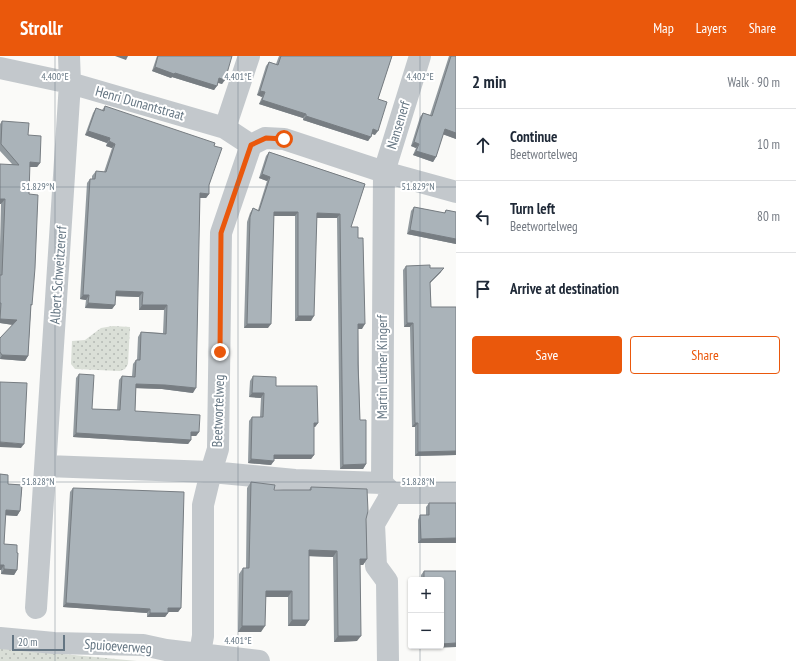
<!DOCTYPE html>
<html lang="en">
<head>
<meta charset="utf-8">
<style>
	body { margin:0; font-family:"PT Sans Narrow",sans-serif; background:#f6f6f7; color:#1f2937 }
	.controls { position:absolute; right:12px; bottom:12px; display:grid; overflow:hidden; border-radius:4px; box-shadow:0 1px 3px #0004 }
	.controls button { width:36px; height:36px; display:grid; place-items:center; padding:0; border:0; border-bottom:1px solid #e0e1e3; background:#fff; color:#1f2937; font:20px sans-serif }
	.scale { position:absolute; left:12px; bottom:10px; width:53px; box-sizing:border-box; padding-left:4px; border:2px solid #657683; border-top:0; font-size:11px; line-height:14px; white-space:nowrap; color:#657683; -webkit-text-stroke:3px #fff; paint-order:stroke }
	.stop { position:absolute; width:12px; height:12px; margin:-9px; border:3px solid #ea580c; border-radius:50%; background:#fff }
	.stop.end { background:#ea580c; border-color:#fff; box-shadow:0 1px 4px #0008 }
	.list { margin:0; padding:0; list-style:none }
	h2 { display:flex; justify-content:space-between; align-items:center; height:52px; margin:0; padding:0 16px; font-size:17px }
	h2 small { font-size:13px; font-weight:400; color:#747a83 }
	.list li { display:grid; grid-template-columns:26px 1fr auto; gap:12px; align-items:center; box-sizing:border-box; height:72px; padding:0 16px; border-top:1px solid #e0e1e3 }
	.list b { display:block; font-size:15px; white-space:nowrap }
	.list p { margin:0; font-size:13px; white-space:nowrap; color:#747a83 }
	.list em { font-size:13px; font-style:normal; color:#747a83 }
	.actions { display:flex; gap:8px; padding:12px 16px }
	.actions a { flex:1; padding:9px 0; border:1px solid #ea580c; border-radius:4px; text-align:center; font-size:14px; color:#ea580c }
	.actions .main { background:#ea580c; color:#fff }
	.icon { flex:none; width:22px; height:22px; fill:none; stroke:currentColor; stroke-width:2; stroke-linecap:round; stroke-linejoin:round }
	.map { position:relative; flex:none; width:456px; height:605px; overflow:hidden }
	header { display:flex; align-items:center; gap:24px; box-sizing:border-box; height:56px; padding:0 20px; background:#ea580c; color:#fff }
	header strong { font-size:19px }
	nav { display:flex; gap:22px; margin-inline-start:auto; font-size:14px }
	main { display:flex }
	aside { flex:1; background:#fff }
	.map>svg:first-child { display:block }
	.grass { fill:url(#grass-dots) }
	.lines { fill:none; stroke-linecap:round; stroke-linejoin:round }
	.minor { stroke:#c3c8cc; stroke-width:22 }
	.wall { fill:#929a9f }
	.shaded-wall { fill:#777d82 }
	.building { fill:#aab3b9; stroke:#777d82 }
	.route { stroke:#ea580c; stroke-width:5 }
	.ticks { fill:none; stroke:#657683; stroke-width:1; stroke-opacity:0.45 }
	.labels { text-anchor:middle; stroke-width:4; stroke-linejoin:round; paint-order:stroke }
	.street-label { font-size:14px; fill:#657683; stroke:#fff }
	.ticks-label { font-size:10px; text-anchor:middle; fill:#657683; stroke:#fff; stroke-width:4; stroke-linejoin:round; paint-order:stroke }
</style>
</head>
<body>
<header>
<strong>Strollr</strong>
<nav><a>Map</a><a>Layers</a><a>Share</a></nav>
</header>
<main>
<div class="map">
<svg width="456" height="605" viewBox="0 0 456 605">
	<defs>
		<pattern id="grass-dots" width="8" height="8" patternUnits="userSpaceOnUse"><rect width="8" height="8" fill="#dadfd7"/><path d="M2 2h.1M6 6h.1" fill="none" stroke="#b4b9b4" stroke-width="1.8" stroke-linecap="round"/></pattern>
	</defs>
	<rect width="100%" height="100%" fill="#fafaf8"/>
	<path class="grass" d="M113 270 130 271 128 308 125 313 120 315 75 313 71 308 72 285 85 284 101 272Z
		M0 592 137 605H0Z"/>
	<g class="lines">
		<path class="minor" d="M420 0 384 116 382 427 392 437H456
			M0 12 70 27 225 72 251 89
			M225 72 249 0
			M46 410 211 416 295 424 382 427
			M36 552 70 27 69 0
			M0 582 54 587 143 589 166 594 259 605
			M200 597 203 580V449L211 416 218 393 221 177 251 89 265 82 284 83 384 116 456 136
			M388 605 387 525 376 510 374 468 392 437"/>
	</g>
	<path class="wall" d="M157 0H232L222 28 218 27 214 34 172 21 171 22 152 15Z
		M279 0H392L378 43 375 79 372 78 368 85 303 64V62L259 48 262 41 257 39 266 10 269 6 276 8Z
		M449 0H456V83L443 78 436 101 433 106 413 99 416 92 411 90 420 61 423 57 430 59Z
		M105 50 214 90 209 129V138L206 142H200L193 337 162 333 136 332 135 355 199 376 196 380H191V384L188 388 73 381 76 322 79 318 92 353 117 354 119 324 122 320H132L133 308 136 304H137L138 281 141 276 163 277 164 254H139V241L115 240V249L112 253 85 252 86 244 80 243 87 127 90 123H92V120L96 115 104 116 112 92 106 90 107 87 85 79 93 57 96 52 102 54Z
		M2 65 28 79 40 107 37 111H29V138L32 249 31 250 28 300 25 305 0 303V282L13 269 0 267V190L1 148 12 108 0 95V68Z
		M269 96 365 128 351 171 358 182 362 273H358L360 364 366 408 363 413H340L337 162H317L311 265H295V160H274L268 272H244L247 166 250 157 253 152 258 154 267 125 259 122 266 100Z
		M414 151 444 157 446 154 456 156V188L407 178 411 155Z
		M406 210 430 212 441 216 430 227 431 251H456V399L415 400V371H412L410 271H404L403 214Z
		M253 320 276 330 318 367 315 371H314V399L311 403H274L271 409 248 407 249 365 252 361H260L261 342 249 341 250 325Z
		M0 418 8 419V428L22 429 20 455 17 460 5 459 4 488 17 489V497H18L17 514 14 519 1 518V514H0Z
		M251 426 274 434H309L311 431 366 463 367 503 363 509H360L357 585 334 586 333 501 309 500V564L305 570H288V541H266L261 576H238L239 518 243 512H246L247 432Z
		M73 432 181 552 178 556H168V557L165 561H147V557L63 551 70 436Z
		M429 447H456V487H418V464L420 459H426V451Z
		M424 515H456V591L422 592V590H441V524H421V519Z"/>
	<path class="shaded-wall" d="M115 0H128L126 4Z
		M155 11 175 17 217 30 214 34 172 21 171 22 152 15Z
		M219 22 225 24 222 28 216 26Z
		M260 35 265 36 262 41 257 39Z
		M262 44 306 58 303 62 259 48Z
		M306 60 371 81 368 85 303 64Z
		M373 73 378 75 375 79 370 77Z
		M445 73 456 77V83L442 78Z
		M88 75 110 82 107 87 85 79Z
		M109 85 115 88 112 92 106 90Z
		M414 86 419 88 416 92 411 90Z
		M416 95 436 101 433 106 413 99Z
		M30 106 40 107 37 111H26Z
		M262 118 270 121 267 125 259 122Z
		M200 137 209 138 206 142H197Z
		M0 143H5L1 148H0Z
		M274 156H298L295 160H271Z
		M317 157 340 158 337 162H314Z
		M410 174 456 183V188L407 178Z
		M444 212 441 216 427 230 430 226Z
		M116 235 143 236 139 241 113 240Z
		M83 239H89L86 244 80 243Z
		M88 247 115 249 112 253 85 252Z
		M142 249H167L164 254H139Z
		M298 260H314L311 265H295Z
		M0 263 17 264 14 269 0 267Z
		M407 267H413L410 271H404Z
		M247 268H271L268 272H244Z
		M358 268H365L362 273H355Z
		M2 299 28 300 25 305 0 303Z
		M136 328 165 329 196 332 193 337 162 333 133 332Z
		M252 337H264L261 342 249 341Z
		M314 367H318L315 371H311Z
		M415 367H418L415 371H412Z
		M191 376H199L196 380H188Z
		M76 377 191 384 188 388 73 381Z
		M0 386 24 388 21 392 0 391Z
		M456 395V399L415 400 418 396Z
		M274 399H314L311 403H271Z
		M251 403 274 405 271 409 248 407Z
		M366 408 363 413H340L343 409Z
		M6 454 20 455 17 460 2 459Z
		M456 482V487H418L421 483Z
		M309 494 337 495 333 501 305 500Z
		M360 503H367L363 509H356Z
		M0 509H4L1 514H0Z
		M4 513 17 514 14 519 1 518Z
		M266 535H292L288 541H262Z
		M66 547 150 553 147 557 63 551Z
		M168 552H181L178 556H165Z
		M150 557H168L165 561H147Z
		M292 564H309L305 570H288Z
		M242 570H265L261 576H238Z
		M338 580H361L357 585 334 586Z
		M456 587V591L422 592 423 590H441V588Z"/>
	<path class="building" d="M158 0H232L225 24 219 22 217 30 175 17 174 18 155 11Z
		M281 0H392L378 43 387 46 378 75 373 73 371 81 306 60V58L262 44 265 36 260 35 269 6 278 9Z
		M451 0H456V77L445 73 436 101 416 95 419 88 414 86 423 57 432 60Z
		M105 50 215 87 214 90 222 92 209 129V138L200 137 196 332 165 329 136 328 135 355 200 359 199 376H191V384L76 377 79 318 94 319 92 353 120 354 122 320 135 321 136 304H140L141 276 166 278 167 249H142L143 236 116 235 115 249 88 247 89 239H83L90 123H95L96 115 106 116 115 88 109 85 110 82 88 75 96 52 104 55Z
		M2 65 29 67 28 79 41 80 40 107 30 106 29 138 38 139 35 212 32 249 31 248 28 300 2 299 0 296V282L17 264 0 263 1 247H0V219H2L5 143H0V108L19 109 1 88Z
		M269 96 365 128 351 171H358V182H363L365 268H358V308L360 364H366V408L343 409 340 158 317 157 314 260H298V156H274L271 268H247L250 161 253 152 259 155 270 121 262 118Z
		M414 151 445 157 446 154 456 156V183L410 174Z
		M430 209V212H444L430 226 431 251H456V395L418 396V367H415L413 267H407L406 210Z
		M253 320 276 321V330H317L318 367H314V399H274V405L251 403 252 361H263L264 337H252Z
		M0 326 27 327 24 388 0 386Z
		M0 418 8 419V428L22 429 20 455 6 454 4 488 17 489V497H18L17 514 4 513V509H0Z
		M251 426 275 429 274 434H311V431L367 433 368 455 366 463 367 503H360L361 580H338L337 495 309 494V564H292V535H266L265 570H242L243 512H249Z
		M73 432 184 436 181 552H168V557H150V553L66 547Z
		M429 447H456V482L421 483 420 459H429Z
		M424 515H456V587L441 588V524H424Z"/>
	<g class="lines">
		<path class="route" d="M220 296 221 177 251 89 266 82 284 83"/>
	</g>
	<path class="ticks" d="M55 0V605M238 0V605M420 0V524M0 131H456M0 426H456M420 590V605"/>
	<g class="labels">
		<g class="street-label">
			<text transform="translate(140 47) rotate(16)" y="5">Henri Dunantstraat</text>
			<text transform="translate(398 69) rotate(-73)" y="5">Nansenerf</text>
			<text transform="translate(58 219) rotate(-86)" y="5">Albert Schweitzererf</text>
			<text transform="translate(382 311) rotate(-90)" y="5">Martin Luther Kingerf</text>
			<text transform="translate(218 355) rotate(-88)" y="5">Beetwortelweg</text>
			<text transform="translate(118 590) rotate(4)" y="5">Spuioeverweg</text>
		</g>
	</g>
	<g class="ticks-label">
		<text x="55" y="24">4.400°E</text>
		<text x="238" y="24">4.401°E</text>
		<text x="420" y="24">4.402°E</text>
		<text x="38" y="134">51.829°N</text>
		<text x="418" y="134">51.829°N</text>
		<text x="38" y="429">51.828°N</text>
		<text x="418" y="429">51.828°N</text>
		<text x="238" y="588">4.401°E</text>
	</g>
</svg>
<div class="controls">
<button>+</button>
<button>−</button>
</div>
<div class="scale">20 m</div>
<div class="stop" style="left:284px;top:83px"></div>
<div class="stop end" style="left:220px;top:296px"></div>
</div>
<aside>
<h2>2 min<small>Walk · 90 m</small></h2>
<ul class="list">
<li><svg class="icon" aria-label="ahead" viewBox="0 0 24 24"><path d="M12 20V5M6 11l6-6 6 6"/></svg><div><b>Continue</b><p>Beetwortelweg</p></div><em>10 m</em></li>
<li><svg class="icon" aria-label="left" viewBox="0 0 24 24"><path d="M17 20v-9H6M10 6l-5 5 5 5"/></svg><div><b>Turn left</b><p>Beetwortelweg</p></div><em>80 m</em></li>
<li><svg class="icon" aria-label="arrive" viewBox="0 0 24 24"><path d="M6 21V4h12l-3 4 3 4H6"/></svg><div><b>Arrive at destination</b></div></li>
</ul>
<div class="actions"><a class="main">Save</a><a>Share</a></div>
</aside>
</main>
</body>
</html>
